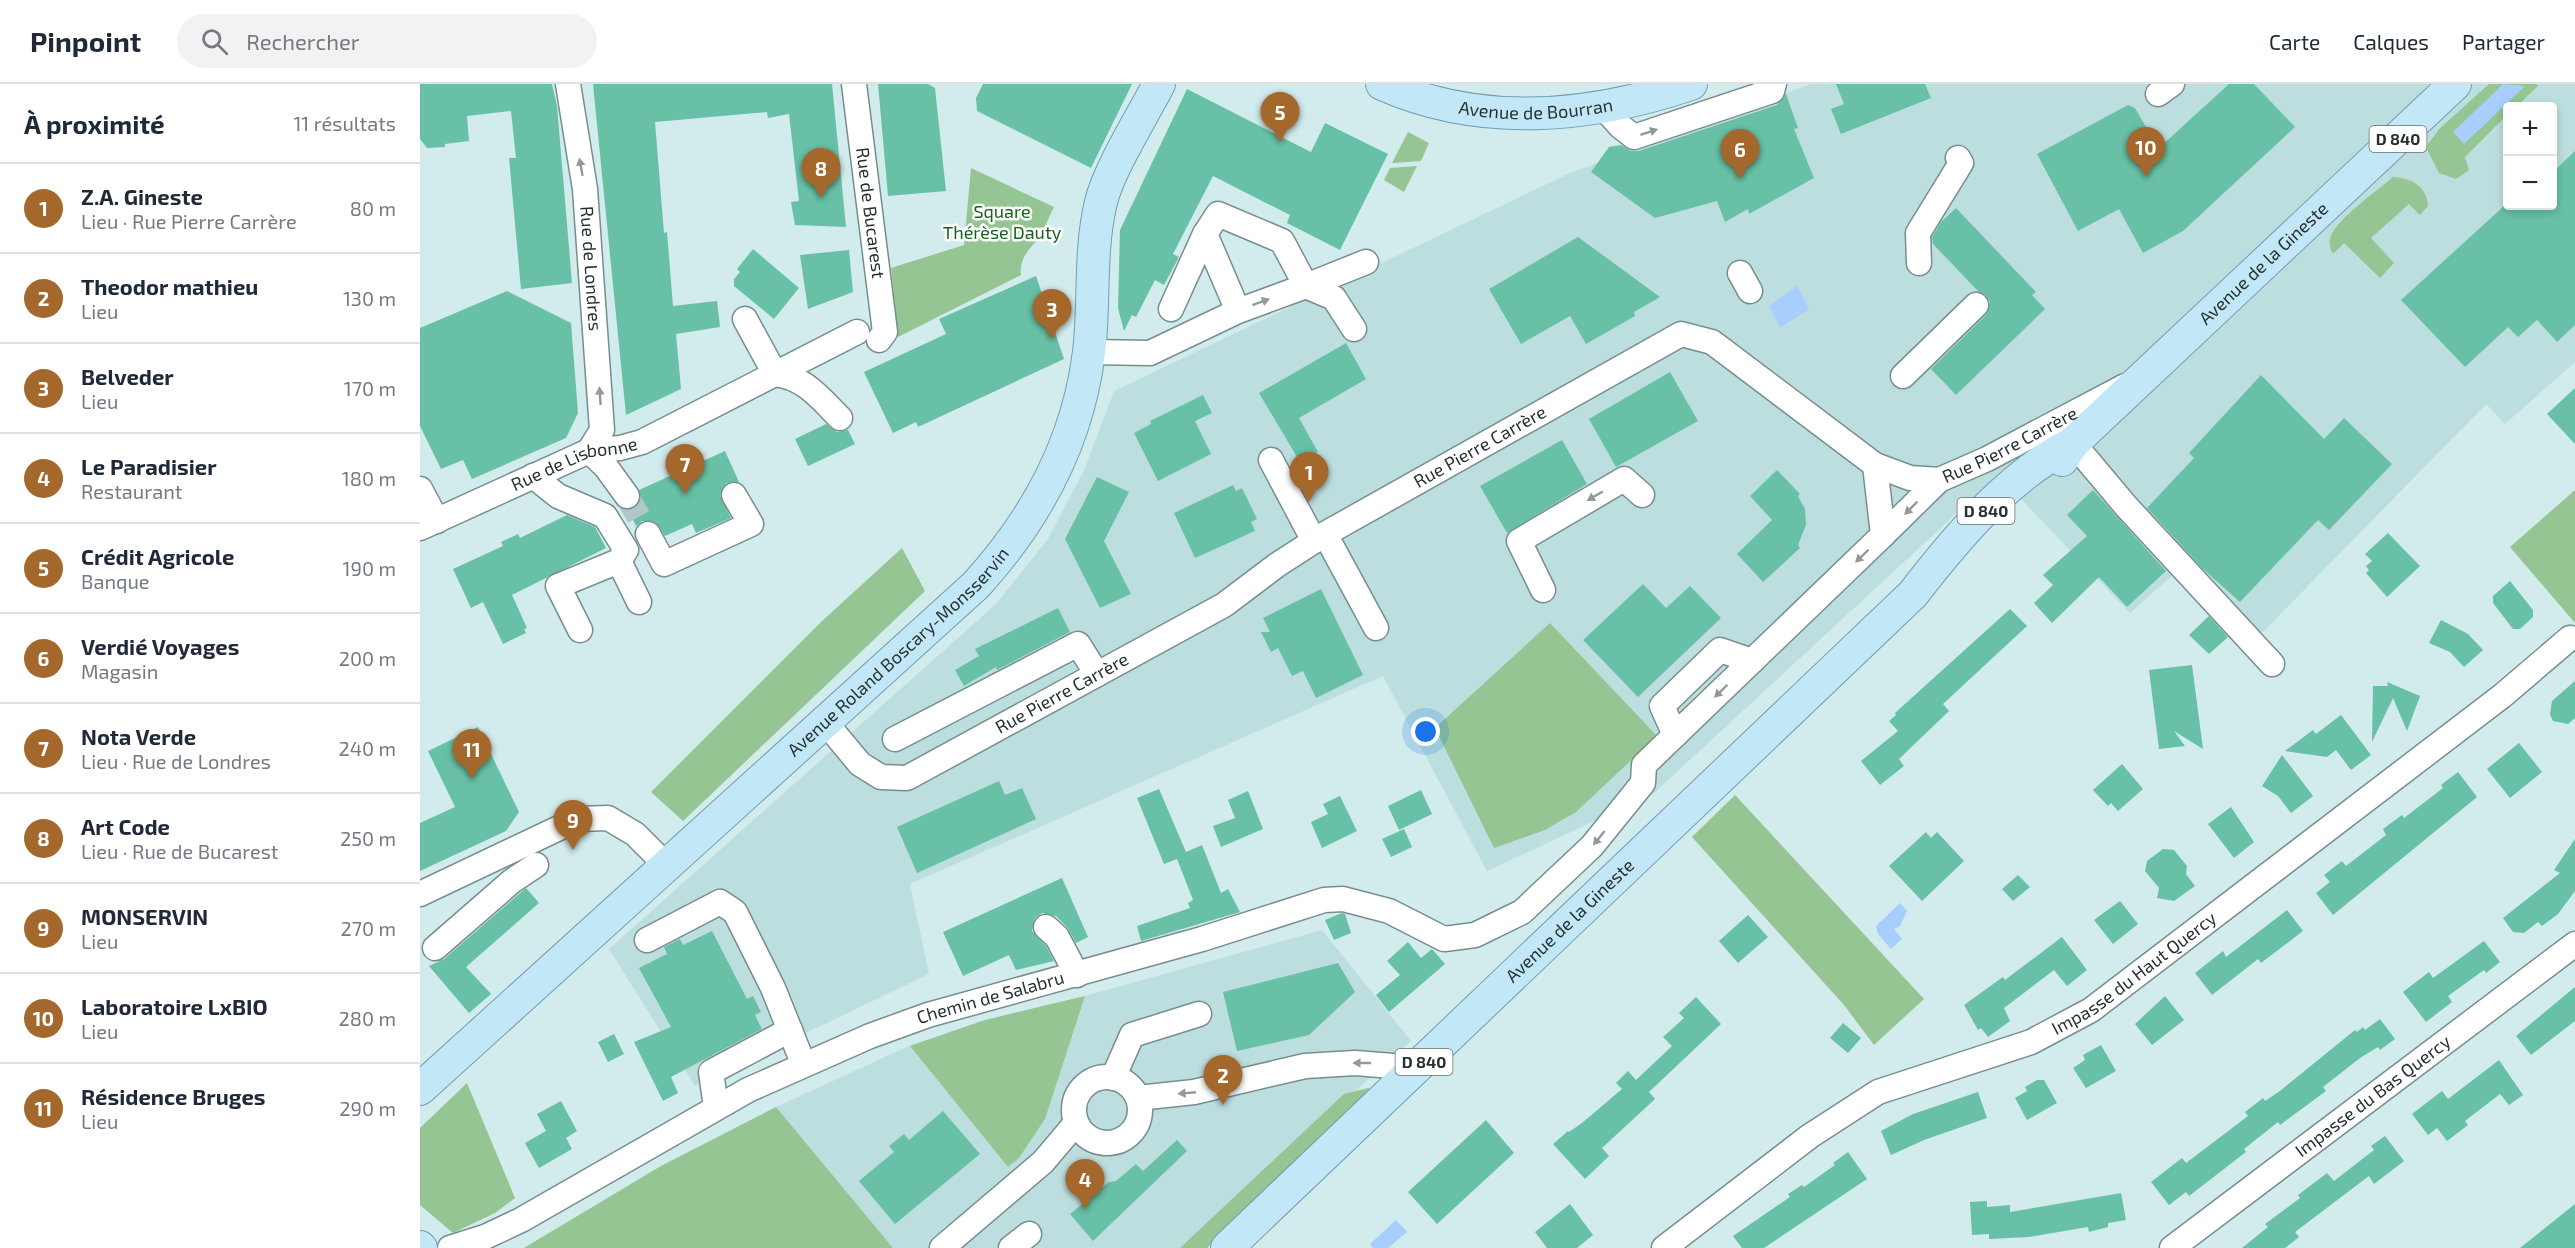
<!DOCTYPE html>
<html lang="fr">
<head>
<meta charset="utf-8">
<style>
	body { margin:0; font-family:"Exo 2",sans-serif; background:#f2f2f3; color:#1f2937 }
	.controls { position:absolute; right:18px; top:18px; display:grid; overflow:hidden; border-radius:6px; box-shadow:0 3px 9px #0003 }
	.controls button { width:54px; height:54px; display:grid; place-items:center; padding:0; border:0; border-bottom:2px solid #e0e1e3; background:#fff; color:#1f2937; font:30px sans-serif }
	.you { position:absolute; left:1006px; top:648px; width:21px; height:21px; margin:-15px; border:4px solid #fff; border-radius:50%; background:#1a73e8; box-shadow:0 0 0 9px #1a73e833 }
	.badge { display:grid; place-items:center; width:39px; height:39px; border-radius:50%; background:#a5682c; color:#fff; font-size:20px; font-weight:700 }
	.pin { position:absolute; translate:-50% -50px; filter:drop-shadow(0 2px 3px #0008) }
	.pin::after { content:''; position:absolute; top:32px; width:21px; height:18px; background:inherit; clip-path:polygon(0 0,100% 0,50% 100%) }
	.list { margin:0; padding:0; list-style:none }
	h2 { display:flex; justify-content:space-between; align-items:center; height:78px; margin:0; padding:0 24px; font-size:26px }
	h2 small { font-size:20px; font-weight:400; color:#747a83 }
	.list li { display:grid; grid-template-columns:39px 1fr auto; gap:18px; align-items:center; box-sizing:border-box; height:90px; padding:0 24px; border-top:2px solid #e0e1e3 }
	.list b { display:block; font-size:22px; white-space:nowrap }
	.list p { margin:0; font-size:20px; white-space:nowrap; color:#747a83 }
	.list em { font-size:20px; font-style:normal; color:#747a83 }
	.icon { flex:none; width:33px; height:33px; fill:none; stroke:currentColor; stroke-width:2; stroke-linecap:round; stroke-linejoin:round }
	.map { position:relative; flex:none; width:2155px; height:1164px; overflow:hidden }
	header { display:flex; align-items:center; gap:36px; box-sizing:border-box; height:84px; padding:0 30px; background:#fff; border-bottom:2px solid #e0e1e3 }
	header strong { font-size:28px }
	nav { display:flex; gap:33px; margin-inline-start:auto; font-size:21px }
	.search { width:420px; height:54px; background:#f2f2f3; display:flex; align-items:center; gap:15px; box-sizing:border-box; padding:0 21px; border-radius:33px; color:#747a83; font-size:22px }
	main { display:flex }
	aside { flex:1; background:#fff }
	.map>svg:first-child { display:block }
	.built { fill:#bddedf; fill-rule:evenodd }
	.green { fill:#95c593 }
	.water { fill:#a7cefc }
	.building { fill:#68c1a6 }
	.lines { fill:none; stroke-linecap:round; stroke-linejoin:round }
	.minor-tunnel { stroke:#b0c6c7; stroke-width:24; stroke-dasharray:24 12; stroke-linecap:butt }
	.minor-casing { stroke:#778e8f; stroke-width:27 }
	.major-casing { stroke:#719eb0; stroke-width:34 }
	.minor { stroke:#fff; stroke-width:24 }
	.major { stroke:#c2e8f8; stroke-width:32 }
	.oneway { fill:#939898 }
	.labels { text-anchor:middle; stroke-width:5; stroke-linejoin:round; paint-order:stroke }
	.shield { fill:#fff; stroke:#686f6f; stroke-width:1.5 }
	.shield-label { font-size:16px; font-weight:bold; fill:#273131 }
	.street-label { font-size:18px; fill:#273131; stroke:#fff }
	.park-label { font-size:18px; fill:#17621d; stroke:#fff }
</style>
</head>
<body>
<header>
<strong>Pinpoint</strong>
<div class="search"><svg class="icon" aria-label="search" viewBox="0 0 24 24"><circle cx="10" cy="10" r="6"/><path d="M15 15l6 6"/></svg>Rechercher</div>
<nav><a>Carte</a><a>Calques</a><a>Partager</a></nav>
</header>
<main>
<aside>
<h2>À proximité<small>11 résultats</small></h2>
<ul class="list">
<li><span class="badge">1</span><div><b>Z.A. Gineste</b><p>Lieu · Rue Pierre Carrère</p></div><em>80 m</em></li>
<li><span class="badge">2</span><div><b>Theodor mathieu</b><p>Lieu</p></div><em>130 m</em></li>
<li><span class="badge">3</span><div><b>Belveder</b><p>Lieu</p></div><em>170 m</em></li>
<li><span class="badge">4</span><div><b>Le Paradisier</b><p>Restaurant</p></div><em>180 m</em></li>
<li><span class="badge">5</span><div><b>Crédit Agricole</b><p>Banque</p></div><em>190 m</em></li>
<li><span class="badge">6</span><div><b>Verdié Voyages</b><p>Magasin</p></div><em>200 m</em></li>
<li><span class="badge">7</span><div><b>Nota Verde</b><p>Lieu · Rue de Londres</p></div><em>240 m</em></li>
<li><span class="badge">8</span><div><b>Art Code</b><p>Lieu · Rue de Bucarest</p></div><em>250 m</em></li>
<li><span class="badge">9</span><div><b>MONSERVIN</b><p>Lieu</p></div><em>270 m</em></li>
<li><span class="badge">10</span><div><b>Laboratoire LxBIO</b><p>Lieu</p></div><em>280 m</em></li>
<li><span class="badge">11</span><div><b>Résidence Bruges</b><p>Lieu</p></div><em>290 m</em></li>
</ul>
</aside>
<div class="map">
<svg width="2155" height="1164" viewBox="0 0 2155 1164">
	<rect width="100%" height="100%" fill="#d2ebec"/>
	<path class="built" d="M1391 0H2155V278L2085 340 2066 320 1838 553 1765 480 1710 529 1578 391 1233 710 1067 787 963 592 490 800 509 890 275 1002 189 865 576 520 628 455 665 384 694 307 1150 89ZM2088 22H2132V122H2088Z
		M902 846 991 957 761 1164H104L241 1082 356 1023 489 962 565 936 665 912Z"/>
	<path class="green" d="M2069 0H2116L2118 2 2097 22H2088L2087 31 2045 73 2049 86 2036 95 2019 89 2006 63 2019 45Z
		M988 48 1009 59 1001 77 972 79Z
		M997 82 984 108 964 96 970 84Z
		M551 84 634 123C628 134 624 148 616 157 607 168 599 176 601 191L478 253 471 184 544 161Z
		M1973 93C1991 94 2007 102 2008 122L2000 131 1989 120 1951 154 1974 179 1960 194 1924 159 1913 170C1910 164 1908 159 1911 152 1919 133 1957 107 1973 93Z
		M2155 406V539L2090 463Z
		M482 464 505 507 263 737 231 708 401 538Z
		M1130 539 1237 652 1156 728 1125 746 1074 764 1015 644Z
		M1315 711 1504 915 1454 961 1424 921 1272 753Z
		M665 912 625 1035 599 1074 588 1083 490 962 565 936Z
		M47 999 95 1114 75 1129 33 1149 0 1121V1044Z
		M948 1004 953 1007 787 1164H760L924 1010Z
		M356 1023 473 1164H104L241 1082Z"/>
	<path class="water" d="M2083 0 2105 2 2044 60 2033 48Z
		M1377 202 1389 225 1360 244 1349 222Z
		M1480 819 1487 827 1480 842 1474 845 1482 855 1471 865 1458 850 1456 842Z
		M976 1136 987 1148 968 1164H953L950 1160Z"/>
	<path class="building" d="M0 0H132L137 22 152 199 101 205 89 74H96L91 27 47 32 49 57 25 60V63L7 64 0 55Z
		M173 0H412L426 143 375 141 371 118 379 117 369 30 348 34 347 28 235 38 244 149 247 148 253 222 297 217 300 243 256 250 261 305 206 331Z
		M458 0H508L515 4 526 107 468 112Z
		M563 0H712L671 84 557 27 556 14Z
		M1416 0H1505L1511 14 1421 50 1411 25 1424 20Z
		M1809 0H1834L1875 43 1763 147 1723 169 1699 125 1658 147 1617 70 1708 21 1715 24 1733 55 1735 54 1740 63Z
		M767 5 891 68 905 39 968 70 920 166 867 139 870 131 793 92 753 170 759 173 744 201 735 196 716 233 712 231 704 247 698 224 700 146Z
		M1366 10 1378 44 1374 45 1394 94 1329 130 1328 125 1305 138 1297 117 1235 134 1171 88 1189 63 1201 61 1211 67H1219L1357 21Z
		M2155 67V241L2137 258 2117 236 2098 253 2088 243 2045 283 1981 216 2084 122H2133V88Z
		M1536 124 1616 208 1612 211 1625 225 1536 311 1511 285 1566 231 1570 218 1566 211 1558 207 1513 160 1512 153 1521 138Z
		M1158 153 1240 213 1214 228 1215 232 1166 260 1150 232 1101 260 1069 205Z
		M333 165 379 204 354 235 314 202V195L320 188 317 185Z
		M429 166 433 208 388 225 380 171Z
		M616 192 644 275 498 343 496 338 473 349 444 288 526 250 519 235Z
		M87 207 151 239 158 329 146 354 52 395 43 376 21 385 0 342V244Z
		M926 259 946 295 879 334 898 368 880 378 839 309Z
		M1250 288 1278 337 1196 383 1169 335Z
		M1841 291 1904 355 1924 334 1972 380 1909 446 1898 436 1820 518 1783 485 1727 424 1774 374 1769 369Z
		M2155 304V360L2127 330Z
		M783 311 792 329 775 337 791 370 738 397 714 349 731 340 730 337Z
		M406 340 417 348 428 346 435 360 388 382 375 355Z
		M1142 356 1167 400 1087 449 1060 402Z
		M305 367 319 398 306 399 300 411 311 434 276 449 272 440 245 452 235 438 222 437 216 442 208 426 220 418 219 406Z
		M1357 386 1380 410 1378 412 1385 425 1386 441 1378 461 1380 464 1343 498 1317 470 1352 436 1330 412Z
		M677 393 709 408 684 457 711 510 680 524 645 455Z
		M813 401 816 407 822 404 837 435 831 438 835 447 775 474 754 429Z
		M1673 406 1746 487 1707 523 1679 493 1632 539 1614 519 1633 501 1623 491 1667 452 1647 431Z
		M147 431 175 443 186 464 92 511 107 544 104 545 106 549 83 560 63 518 51 524 33 485 83 462 81 458 98 450 100 454Z
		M1968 449 2000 482 1967 513 1946 489 1949 486 1946 482 1952 477 1945 470Z
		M2090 497 2113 526V533L2100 545H2093L2073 519V512Z
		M1223 500 1246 524 1270 502 1301 534 1218 613 1163 556Z
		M901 505 943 591 896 614 883 587 872 592 858 564 851 568 841 548H850L843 534Z
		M638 524 650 548 577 586 576 583 544 602 535 586 559 572 555 565Z
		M1590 525 1607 542 1523 620 1529 627 1479 675 1484 682 1460 701 1441 677 1478 647 1469 637 1476 631 1475 629Z
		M1789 532 1808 553 1789 570 1769 551Z
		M2021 536 2048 550 2063 566 2044 583 2030 568 2009 559Z
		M1772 581 1783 665 1754 647 1765 662 1739 665 1729 586Z
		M2155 597V634L2148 640 2133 637 2130 630 2132 617Z
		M1967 598 2000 612 1987 647 1973 614 1952 658 1953 602H1968Z
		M1921 631 1951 671 1931 686 1916 666 1907 673 1865 667 1893 646 1896 650Z
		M58 643 99 728 86 747 0 787V739L35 723 8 667Z
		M2099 659 2122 688 2090 714 2067 685Z
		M1862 671 1893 712 1871 729 1858 712 1842 702Z
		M1702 680 1723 705 1698 727 1691 719 1688 722 1673 706Z
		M2038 688 2057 713 1913 831 1896 809 1910 798 1904 791 1922 777 1926 782 1966 751 1963 745 1982 731 1984 734 2023 704 2021 701Z
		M579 697 585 711 602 704 616 735 497 789 477 743Z
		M739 705 766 768 782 761 801 809 808 805 820 828 721 857 717 842 770 824 768 819 773 816 757 775 744 780 717 714Z
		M1001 706 1012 730 979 746 968 722Z
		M828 707 843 745 801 763 793 742 815 734 808 716Z
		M920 712 937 747 902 764 891 738 908 730 903 720Z
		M1811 723 1834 758 1814 774 1788 740Z
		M984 745 992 763 971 773 962 755Z
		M1506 748 1511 754 1517 748 1544 777 1502 817 1469 782Z
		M2155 755V807L2138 830 2122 842 2118 838 2104 849 2093 848 2083 834 2140 789 2134 786Z
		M1743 765 1754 766 1767 782 1766 790 1775 802 1754 817 1737 814 1739 804 1725 787 1727 777Z
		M1598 791 1610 803 1593 817 1582 805Z
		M642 794 668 853 656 859 647 843 636 832 622 829 615 834 612 847 626 862 634 877 596 886 589 871 543 892 523 848Z
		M106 804 119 819 46 883 71 910 49 929 9 882 24 875Z
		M1700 817 1718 840 1693 860 1674 836Z
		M1867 826 1883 847 1841 879 1838 875 1792 911 1775 889 1803 867 1806 873Z
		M922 829 925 830 931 849 914 856 905 836Z
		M1328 831 1348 853 1318 879 1299 857Z
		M292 847 327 915 333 912 341 928 335 931 342 945 251 993 258 1009 243 1017 214 958 251 943 219 884 247 870 244 863 260 855 263 861Z
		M1642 853 1667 886 1647 902 1634 886 1584 924 1590 937 1568 953 1561 944 1558 946 1544 921 1583 893 1585 896Z
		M2064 857 2080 878 2066 889 2064 886 2028 912 2032 918 2006 938 1983 908 2009 888 2013 894Z
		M988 858 1001 874 1012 865 1025 880 969 928 956 911 980 891 967 877Z
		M918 879 935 908 889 951 817 967 803 908Z
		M2155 903V937L2111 971 2096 952Z
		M1745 912 1764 936 1732 961 1715 940Z
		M1276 913 1301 940 1229 1008 1235 1015 1182 1064 1189 1072 1165 1095 1133 1060 1148 1047 1149 1048 1162 1039 1202 1005 1196 999 1208 987 1216 996 1252 962 1243 953 1264 934 1259 929Z
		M1960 935 1975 955 1960 966 1958 963 1940 974 1903 1003 1906 1007 1860 1041 1858 1038 1824 1065 1826 1068 1769 1112 1766 1108 1749 1121 1731 1098 1762 1074 1766 1079 1828 1032 1825 1028 1843 1014 1845 1017 1860 1007 1935 946 1937 948 1943 943 1945 946Z
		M1423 939 1441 954 1428 969 1410 954Z
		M194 950 204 970 188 978 178 958Z
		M1681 961 1696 987 1666 1004 1653 984 1665 976 1663 971Z
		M2079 976 2103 1011 2089 1021 2080 1010 2045 1037 2048 1041 2027 1057 2017 1044 2008 1051 1992 1030 2022 1007 2028 1015Z
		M1617 996H1624L1637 1019 1607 1036 1595 1014 1607 1007 1605 1003Z
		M1558 1008 1567 1034 1504 1056 1471 1071 1461 1047 1493 1030Z
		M141 1017 157 1047 146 1054 152 1065 119 1084 105 1059 126 1047 117 1030Z
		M523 1027 560 1070 475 1140 439 1097 474 1068 469 1062 484 1050 489 1056Z
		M1066 1036 1094 1069 1017 1140 988 1108Z
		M1965 1052 1984 1077 1954 1100 1949 1092 1875 1148 1879 1153 1865 1164H1822L1848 1143 1845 1140 1880 1114 1878 1111 1907 1089 1914 1097 1954 1066 1951 1062Z
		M757 1056 767 1067 673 1157 650 1130 689 1098 696 1097 716 1080 723 1087Z
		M1428 1068 1447 1095 1344 1164H1322L1313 1152 1370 1113 1368 1110 1382 1101 1384 1103 1415 1081 1413 1079Z
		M1701 1109 1706 1136 1688 1139V1143L1669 1148 1668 1143 1609 1153 1569 1155V1150L1552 1151 1550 1118 1567 1117V1123L1590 1121V1128Z
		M1150 1120 1173 1151 1157 1164H1127L1115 1148Z
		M2155 1120V1164H2100Z"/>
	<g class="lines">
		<path class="minor-tunnel" d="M207 412 228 450"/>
		<g class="minor-casing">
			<g id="minor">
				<path id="s1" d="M148 0 165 105 182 346 169 367"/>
				<path id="s2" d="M434 0 465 248 459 256"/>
				<path d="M1738 10 1752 0"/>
				<path d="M1184 24 1200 42 1214 53 1352 7 1354 0"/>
				<path d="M1499 179 1498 149 1541 79 1538 74"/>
				<path d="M1320 189 1330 207"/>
				<path d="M886 202 914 214 934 245"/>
				<path d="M886 202 946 178"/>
				<path d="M751 225 785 150"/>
				<path d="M325 235 355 290C384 293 400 314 420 334"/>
				<path d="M669 268 730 269 818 227 886 202 862 157 798 130 785 150 818 227"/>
				<path d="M1483 292 1556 221"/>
				<path d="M1653 359 1705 421 1852 580"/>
				<path d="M169 367 186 383 207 412"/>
				<path d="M851 376 894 457"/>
				<path d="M113 392 138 412 185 432 206 466 199 477 138 502 160 546"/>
				<path d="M0 405 17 437"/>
				<path id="s3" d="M0 444 169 367 200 364 222 358 437 248"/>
				<path d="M228 450 244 480 331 440 314 411"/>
				<path d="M905 450 956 544"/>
				<path d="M1463 451 1519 396"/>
				<path d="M199 477 219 518"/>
				<path d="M1123 506 1099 457 1204 395 1222 411"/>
				<path id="s4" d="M405 638 440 680 461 693 487 694 804 521 857 481 905 450 1261 250 1292 258 1455 381 1490 394 1519 396 1567 375 1705 302"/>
				<path d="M1255 651 1242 622 1300 566 1332 577"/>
				<path d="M475 655 658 560 677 590"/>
				<path d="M0 810 158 735 188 734 215 750 247 782"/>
				<path d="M626 843 637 853 657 891"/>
				<path d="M227 856 300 818 315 828 353 904 383 979"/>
				<path d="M15 864 92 797 116 781"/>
				<circle cx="687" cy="1026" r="33"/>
				<path d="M693 994 712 951 779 930"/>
				<path d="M718 1014 774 1008 885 982 935 979 998 984"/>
				<path d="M296 1023 291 988 370 946"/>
				<path id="s5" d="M30 1164 65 1153 101 1136 328 1006 450 952 508 931 782 855 904 816 923 815 969 827 1024 855 1055 851 1102 828 1172 762 1223 699 1224 681 1463 451 1455 381"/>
				<path d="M522 1164 623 1078 656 1039"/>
				<path d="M591 1164 609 1150"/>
				<path id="s6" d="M1244 1164 1390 1052 1458 1008 1611 958 1671 926 2082 612 2150 554"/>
				<path id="s7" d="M1752 1164 2155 860"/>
			</g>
		</g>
		<g class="major-casing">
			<g id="major">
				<path id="s8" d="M962 0C1061 44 1170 34 1271 0"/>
				<path id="s9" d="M1642 376 1653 359 2035 0"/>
				<path id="s10" d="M0 1005 556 501C616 435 658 358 669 268 675 218 669 168 681 118 689 85 722 33 739 0"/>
				<path d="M0 1163 1 1164"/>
				<path id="s11" d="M807 1164 1493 510C1537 453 1588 392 1653 359"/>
			</g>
		</g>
		<use href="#minor" class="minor"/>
		<use href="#major" class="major"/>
	</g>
	<defs><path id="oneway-solid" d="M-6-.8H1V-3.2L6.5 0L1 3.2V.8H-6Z" transform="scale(1.5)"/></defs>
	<g class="oneway">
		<use href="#oneway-solid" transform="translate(1229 48) rotate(-18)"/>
		<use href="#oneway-solid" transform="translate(161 83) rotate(-100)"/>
		<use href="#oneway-solid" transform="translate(841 218) rotate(-20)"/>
		<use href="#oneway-solid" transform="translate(180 312) rotate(-94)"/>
		<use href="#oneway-solid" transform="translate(1175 412) rotate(150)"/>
		<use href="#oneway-solid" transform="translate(1491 424) rotate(135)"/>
		<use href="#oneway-solid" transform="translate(1442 472) rotate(136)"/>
		<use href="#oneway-solid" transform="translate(1301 607) rotate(136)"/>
		<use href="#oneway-solid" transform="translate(1179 754) rotate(129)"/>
		<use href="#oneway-solid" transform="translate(942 979) rotate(-180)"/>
		<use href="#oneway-solid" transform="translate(767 1009) rotate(175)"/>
	</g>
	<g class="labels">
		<g class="shield">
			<rect x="1949.5" y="42" width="57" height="26" rx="4.5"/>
			<rect x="1537.5" y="414" width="57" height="26" rx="4.5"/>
			<rect x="975.5" y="965" width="57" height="26" rx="4.5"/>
		</g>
		<g class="shield-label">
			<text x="1978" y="61">D 840</text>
			<text x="1566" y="433">D 840</text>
			<text x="1004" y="984">D 840</text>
		</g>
		<g class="street-label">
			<text dy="6" stroke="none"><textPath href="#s8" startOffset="158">Avenue de Bourran</textPath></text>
			<text dy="6" stroke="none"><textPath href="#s2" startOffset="130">Rue de Bucarest</textPath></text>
			<text dy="6" stroke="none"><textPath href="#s9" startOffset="282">Avenue de la Gineste</textPath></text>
			<text dy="6" stroke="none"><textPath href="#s1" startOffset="186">Rue de Londres</textPath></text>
			<text dy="6" stroke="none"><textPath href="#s4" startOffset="1380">Rue Pierre Carrère</textPath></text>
			<text dy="6" stroke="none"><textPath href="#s4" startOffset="768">Rue Pierre Carrère</textPath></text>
			<text dy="6" stroke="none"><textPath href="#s3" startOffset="168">Rue de Lisbonne</textPath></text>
			<text dy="6" stroke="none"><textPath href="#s10" startOffset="648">Avenue Roland Boscary-Monsservin</textPath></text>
			<text dy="6" stroke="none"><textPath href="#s4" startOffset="282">Rue Pierre Carrère</textPath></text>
			<text dy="6" stroke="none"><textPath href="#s11" startOffset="474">Avenue de la Gineste</textPath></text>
			<text dy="6" stroke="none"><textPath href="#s6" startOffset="550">Impasse du Haut Quercy</textPath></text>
			<text dy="6" stroke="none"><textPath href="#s5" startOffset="598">Chemin de Salabru</textPath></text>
			<text dy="6" stroke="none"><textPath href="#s7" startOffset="252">Impasse du Bas Quercy</textPath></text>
		</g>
		<g class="park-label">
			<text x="582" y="134">Square<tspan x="582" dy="21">Thérèse Dauty</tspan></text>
		</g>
	</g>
</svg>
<div class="controls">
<button>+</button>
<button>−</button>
</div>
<div class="you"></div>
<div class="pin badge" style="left:889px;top:418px">1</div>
<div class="pin badge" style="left:803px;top:1021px">2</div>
<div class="pin badge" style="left:632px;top:255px">3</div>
<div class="pin badge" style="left:665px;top:1125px">4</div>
<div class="pin badge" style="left:860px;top:58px">5</div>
<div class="pin badge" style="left:1320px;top:95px">6</div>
<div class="pin badge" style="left:265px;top:410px">7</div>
<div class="pin badge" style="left:401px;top:114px">8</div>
<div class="pin badge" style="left:153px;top:766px">9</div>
<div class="pin badge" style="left:1726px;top:93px">10</div>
<div class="pin badge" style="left:52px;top:695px">11</div>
</div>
</main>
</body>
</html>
